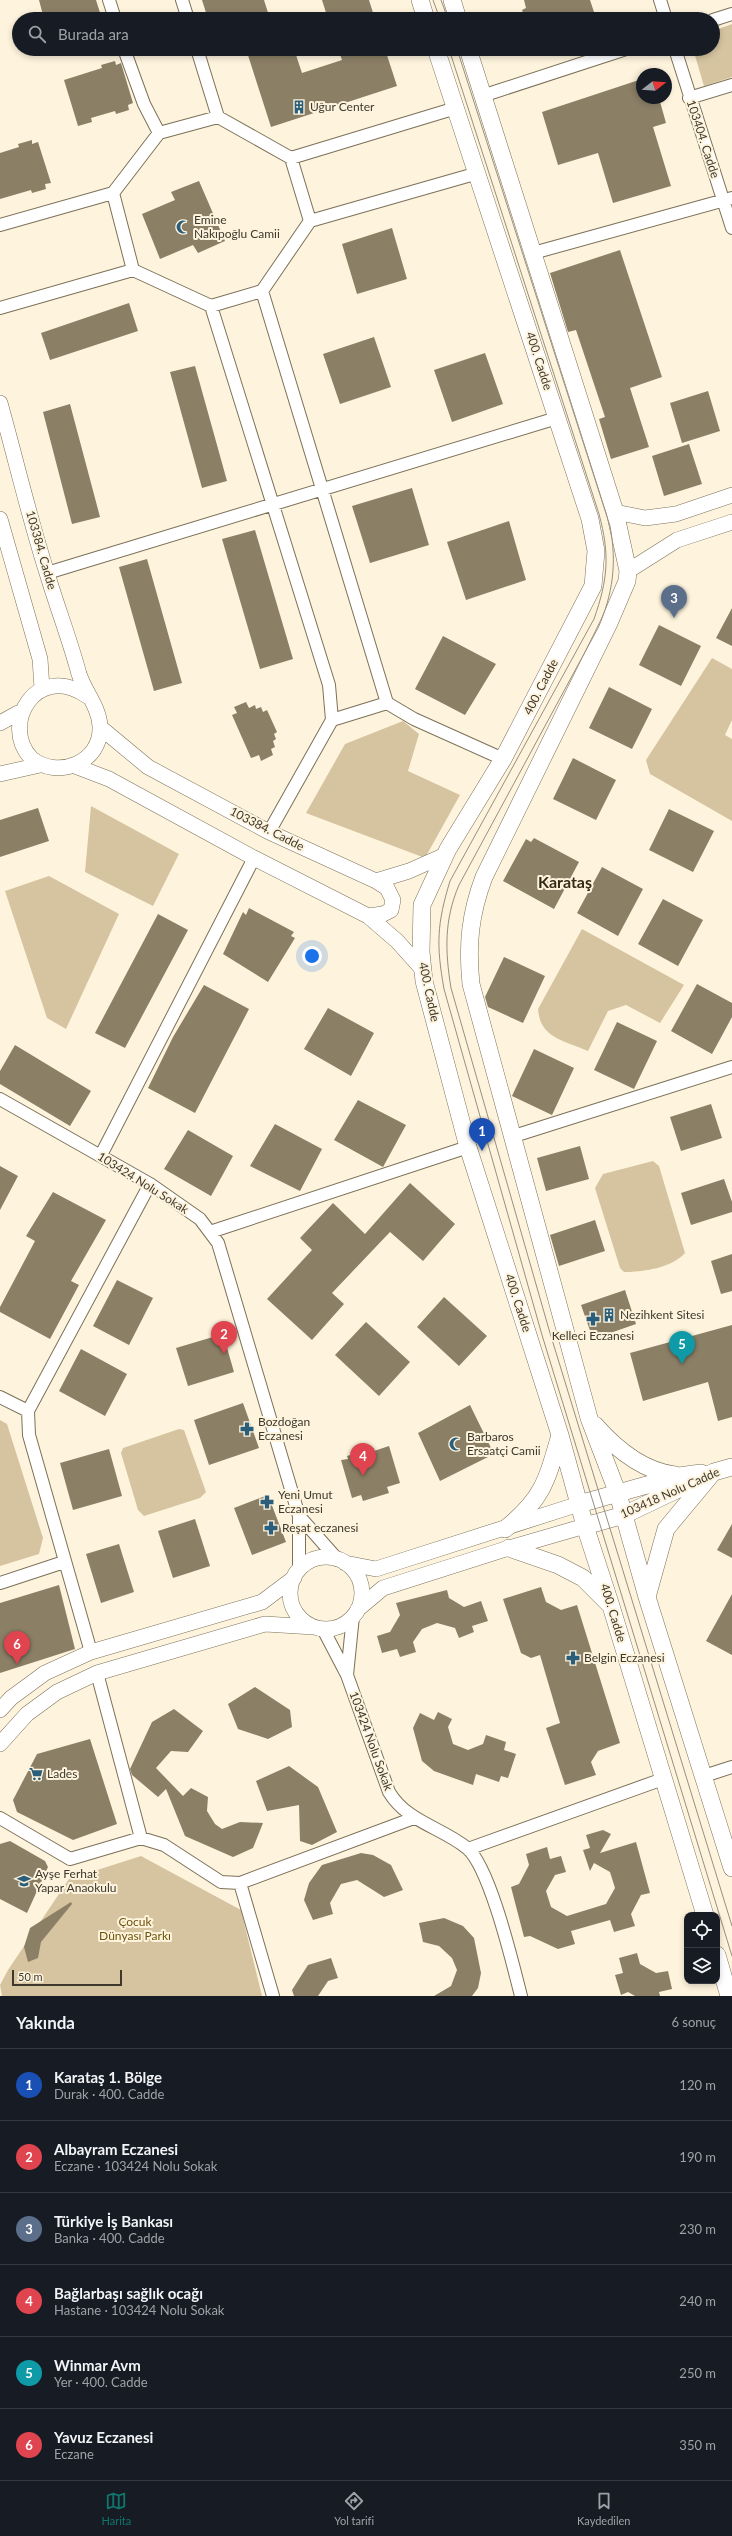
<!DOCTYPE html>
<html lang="tr">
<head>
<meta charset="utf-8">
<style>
	body { margin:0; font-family:Lato,sans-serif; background:#20242c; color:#f1f3f6 }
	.controls { position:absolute; right:12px; bottom:12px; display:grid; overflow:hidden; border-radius:8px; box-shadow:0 2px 6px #0003 }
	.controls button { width:36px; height:36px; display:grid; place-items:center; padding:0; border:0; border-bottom:1px solid #363941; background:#171b24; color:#f1f3f6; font:20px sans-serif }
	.compass { position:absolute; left:636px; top:68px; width:36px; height:36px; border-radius:50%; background:#171b24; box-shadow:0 2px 6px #0003; rotate:73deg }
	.scale { position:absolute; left:12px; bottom:10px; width:110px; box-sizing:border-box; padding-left:4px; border:2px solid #3e382d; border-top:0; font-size:11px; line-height:14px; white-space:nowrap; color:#3e382d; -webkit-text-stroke:3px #fef4dd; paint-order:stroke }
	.you { position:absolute; left:312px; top:956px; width:14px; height:14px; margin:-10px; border:3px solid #fff; border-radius:50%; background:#1a73e8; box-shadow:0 0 0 6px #1a73e833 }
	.badge { display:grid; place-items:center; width:26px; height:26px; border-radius:50%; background:#0f766e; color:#fff; font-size:13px; font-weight:700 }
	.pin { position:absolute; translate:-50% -33px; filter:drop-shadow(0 1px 2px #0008) }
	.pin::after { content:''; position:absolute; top:21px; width:14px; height:12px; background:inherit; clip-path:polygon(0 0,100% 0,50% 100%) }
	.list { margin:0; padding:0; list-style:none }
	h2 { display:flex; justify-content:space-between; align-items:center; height:52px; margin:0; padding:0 16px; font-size:17px }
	h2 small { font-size:13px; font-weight:400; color:#9ea1a6 }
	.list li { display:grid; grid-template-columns:26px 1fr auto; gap:12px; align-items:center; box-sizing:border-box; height:72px; padding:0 16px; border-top:1px solid #363941 }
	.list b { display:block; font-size:15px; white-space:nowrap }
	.list p { margin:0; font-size:13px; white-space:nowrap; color:#9ea1a6 }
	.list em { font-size:13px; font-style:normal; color:#9ea1a6 }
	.icon { flex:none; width:22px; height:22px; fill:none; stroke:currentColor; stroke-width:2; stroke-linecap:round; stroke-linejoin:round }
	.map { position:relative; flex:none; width:732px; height:1996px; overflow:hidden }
	.search { position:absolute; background:#171b24; box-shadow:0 2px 6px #0003; left:12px; right:12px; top:12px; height:44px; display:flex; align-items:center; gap:10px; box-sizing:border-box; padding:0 14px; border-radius:22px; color:#9ea1a6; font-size:15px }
	.sheet { height:484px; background:#171b24 }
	nav { display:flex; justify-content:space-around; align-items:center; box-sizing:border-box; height:56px; border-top:1px solid #363941; background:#171b24; font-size:11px; color:#9ea1a6 }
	nav a { display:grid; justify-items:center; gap:2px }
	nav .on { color:#0f766e }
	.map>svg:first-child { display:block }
	.green { fill:#d6c4a0 }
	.building { fill:#8b7f66 }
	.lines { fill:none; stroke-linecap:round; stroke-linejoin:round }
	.minor-casing { stroke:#7c7058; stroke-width:14 }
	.tertiary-casing { stroke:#7c7058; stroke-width:16 }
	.secondary-casing { stroke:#7c7058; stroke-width:18 }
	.minor { stroke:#fff; stroke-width:12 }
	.tertiary { stroke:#fff; stroke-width:15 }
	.secondary { stroke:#fff; stroke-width:17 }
	.tram { stroke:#978f7f; stroke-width:1 }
	.labels { text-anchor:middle; stroke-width:4; stroke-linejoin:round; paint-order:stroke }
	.poi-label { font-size:12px; fill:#3e382d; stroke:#fef4dd; text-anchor:start }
	.street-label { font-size:12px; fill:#3e382d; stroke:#fef4dd }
	.park-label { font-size:12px; fill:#6e530b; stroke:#fef4dd }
	.district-label { font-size:16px; font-weight:bold; fill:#352b14; stroke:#fef4dd }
</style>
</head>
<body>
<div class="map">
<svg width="732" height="1996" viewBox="0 0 732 1996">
	<rect width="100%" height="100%" fill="#fef4dd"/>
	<path class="green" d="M732 24V77L704 86 693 49H713V31Z
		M712 658 732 669V720L725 735 732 739V821L650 774 646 760Z
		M403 721 419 734 408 771 460 795 425 858 306 813 345 744Z
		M91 806 179 854 153 906 85 872Z
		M49 876 119 914 66 1029 47 1018 5 891Z
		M582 929 684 985 660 1023 626 1005 608 1011 588 1051C563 1040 540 1038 538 1009Z
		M653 1161 659 1166 685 1253C672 1268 643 1272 624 1272L620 1268 595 1188 603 1174Z
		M0 1420 7 1424 43 1538 39 1554 0 1566Z
		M179 1429 184 1430 206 1492 200 1498 144 1516 138 1510 121 1453 123 1448Z
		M141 1856 241 1910 262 1996H2L0 1985 8 1970 69 1879Z"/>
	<path class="building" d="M39 0H96L102 19H44Z
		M202 0H264L270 19H208Z
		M322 0H369L375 19H328Z
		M524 0H590L594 12 583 15 585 19H525L522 10 526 8Z
		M246 49H294L302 73 342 60 338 49H385L397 86 271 127Z
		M115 61 116 65 121 63 133 103 128 105 129 110 116 114 115 111 91 118 92 122 78 126 64 80 102 68 101 65Z
		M642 79V98H659L666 123 653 127 671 186 613 203 598 153 558 165 542 112Z
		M32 140V144L38 142 51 183 45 184 46 189 32 193 31 190 0 199V153L19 147 18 144Z
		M199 181 225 241 198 253 193 245 160 259 142 214 175 200 171 192Z
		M392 228 407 279 357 294 342 244Z
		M620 250 662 377 630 388 649 447 611 459 599 419 605 417 576 330 568 332 550 273Z
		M129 303 138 331 50 360 41 333Z
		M374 337 391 387 340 404 323 354Z
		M485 353 503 404 452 422 434 370Z
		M195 366 227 481 202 488 170 372Z
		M708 391 720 431 682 443 670 403Z
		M70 404 100 517 72 524 43 412Z
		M689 444 702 484 664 496 652 456Z
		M412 488 429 545 370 563 352 506Z
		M509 521 526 580 466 600 447 542Z
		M255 530 293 659 260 669 222 539Z
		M147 559 182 683 154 691 119 567Z
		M732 608V646L716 638Z
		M659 625 701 646 681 686 639 665Z
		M443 636 496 664 465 715 415 689Z
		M609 687 652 709 632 749 589 728Z
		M246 702 249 708 255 705 256 709 261 707 263 712 267 710 277 732 274 734 276 739 273 741 275 747 271 749 273 755 261 761 259 755 251 758 232 715 237 713 234 707Z
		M573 758 616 780 596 820 553 799Z
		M38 808 49 841 0 857V820Z
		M669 809 714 831 693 872 649 850Z
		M534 838 579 862 554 909 503 881 526 839 531 842Z
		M602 867 643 889 618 936 577 913Z
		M663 899 703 920 678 966 638 944Z
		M249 908 294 932 291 936 295 938 268 982 223 954 243 912 246 915Z
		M158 914 188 930 125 1048 95 1033Z
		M504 957 545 976 523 1023 488 1007 485 997Z
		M697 984 732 1003V1017L712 1054 671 1031Z
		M204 985 249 1009 195 1113 148 1088 173 1037Z
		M328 1008 374 1033 351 1076 304 1049Z
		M617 1022 657 1041 634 1089 594 1070Z
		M15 1045 91 1091 70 1126 0 1084V1071Z
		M534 1049 574 1068 552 1115 512 1096Z
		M358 1100 406 1125 383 1167 334 1140Z
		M711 1104 722 1138 681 1151 670 1117Z
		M275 1124 322 1149 300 1191 250 1166Z
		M188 1130 233 1156 211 1196 164 1169Z
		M580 1146 589 1179 546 1191 537 1158Z
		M0 1166 18 1176 0 1210Z
		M724 1179 732 1202V1212L691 1225 681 1193Z
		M410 1183 455 1224 423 1261 390 1232 332 1293 344 1304 312 1340 267 1299 312 1250 300 1238 333 1203 365 1234Z
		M53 1192 106 1220 71 1281 79 1285 50 1339 0 1312V1307L35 1241 26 1236Z
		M595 1220 605 1251 559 1266 550 1235Z
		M732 1254V1291L721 1294 711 1261Z
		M117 1280 153 1298 129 1345 93 1326Z
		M625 1290 636 1324 593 1339 581 1305Z
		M444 1297 487 1336 459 1366 417 1327Z
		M366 1322 410 1362 379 1396 335 1355Z
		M732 1325V1417L718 1421 708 1382 643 1401 630 1353Z
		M223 1334 234 1372 188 1386 176 1348Z
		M81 1349 127 1374 105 1416 59 1391Z
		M243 1403 259 1448 209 1465 194 1420Z
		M470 1405 494 1454 440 1481 418 1433Z
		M389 1446 400 1483 387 1487 389 1493 363 1501 361 1495 352 1498 341 1460 348 1459 347 1456 374 1448V1451Z
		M109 1449 122 1496 73 1510 60 1463Z
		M268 1495 286 1542 252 1555 234 1508Z
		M195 1519 210 1566 173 1578 158 1531Z
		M732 1524V1558L717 1550Z
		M119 1544 134 1592 101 1603 86 1554Z
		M59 1585 75 1649 0 1673V1603Z
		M541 1587 546 1602 561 1610 577 1605 620 1743 598 1751 591 1762 596 1775 565 1785 546 1728 560 1723 540 1655 531 1658 521 1653 503 1599Z
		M447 1590 449 1598 464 1607 481 1601 488 1621 472 1626 474 1632 459 1638 455 1628 437 1623 422 1629 413 1642 416 1652 400 1657 397 1649 382 1653 377 1636 390 1632 400 1615 396 1603Z
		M732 1594V1655L706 1641Z
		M255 1687 290 1710 292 1727 268 1739 238 1729 228 1704Z
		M174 1709 203 1731 188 1752 171 1751 156 1768 183 1796 191 1788 208 1797 207 1811 215 1824 222 1829 240 1822 263 1823 253 1848 233 1857 185 1836 166 1789 158 1797 132 1775 130 1769 152 1722Z
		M438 1712 452 1719 448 1727 453 1744 468 1750 483 1744 486 1735 506 1742 504 1750 516 1754 508 1778 501 1776 499 1782 476 1774 473 1785 434 1771 422 1761 413 1728 420 1713 434 1720Z
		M90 1739 117 1824 73 1840 17 1812 13 1800 37 1754Z
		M289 1766 318 1787 337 1832 312 1845 300 1841 299 1805 267 1811 256 1781Z
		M603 1830 611 1834 600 1853 636 1842 650 1893 641 1895 631 1914 635 1926 614 1932 610 1920 571 1931 575 1944 558 1949 530 1936 524 1937 511 1887 519 1884 529 1865 526 1854 547 1847 550 1859 561 1856 566 1872 555 1875 546 1891 551 1907 567 1916 606 1904 615 1888 610 1872 594 1863 590 1871 583 1850 590 1848 586 1835Z
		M10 1841 45 1861 48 1867 27 1913 0 1899V1844Z
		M361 1853 373 1855 391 1865 403 1890 384 1897 357 1880 341 1884 330 1903 333 1914 313 1920 304 1900 309 1883 322 1865Z
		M71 1902 72 1904 41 1942 38 1958 28 1962 24 1947 30 1928Z
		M444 1918 463 1926 474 1938 481 1973 478 1988 472 1996H434L451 1986 457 1970 452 1958 439 1946 423 1942 419 1923Z
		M637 1953 640 1964 656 1973 668 1971 672 1989 659 1992 660 1996H635L628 1992 621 1995 615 1975 623 1973 619 1958Z
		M331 1958 338 1978 328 1981 318 1996H294L292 1990 308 1965Z"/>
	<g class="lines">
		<g class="minor-casing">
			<path id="minor" d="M109 0 115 19
				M182 0 188 19
				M660 0 666 19
				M713 20 732 14
				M124 49 144 104 159 133
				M197 49 218 117
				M675 49 732 228
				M482 96 626 49
				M689 98 732 85
				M291 158 310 221 262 291 211 306 133 270 113 193 159 133 218 117 291 158 456 108
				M310 221 478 173
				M0 225 113 193
				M533 253 732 198
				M262 291 387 703 414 719 503 759
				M211 306 329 685 332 720 269 832
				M0 308 133 270
				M47 573 557 418
				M332 720 387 703
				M0 1099 150 1184 200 1219 218 1243 299 1516V1570
				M514 1136 732 1067
				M101 1155 254 858
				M210 1232 468 1147
				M0 1397 28 1411
				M299 1516 338 1560
				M0 1583 64 1562
				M323 1629 347 1675 389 1792C407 1822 441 1827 467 1848 490 1867 513 1965 521 1996
				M91 1652 29 1435 28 1411 150 1184
				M97 1673 141 1838
				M347 1675 353 1616
				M704 1776 732 1767
				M0 1818 70 1859 141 1838 164 1845 221 1882 240 1883 414 1818
				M468 1849 663 1779
				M240 1883 273 1996"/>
		</g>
		<g class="tertiary-casing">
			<path id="tertiary" d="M0 403C16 460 29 517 47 573 57 607 70 640 79 674 85 692 99 707 100 726 102 763 57 780 31 758 0 725 36 661 87 696
				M615 512 645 518 676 514 732 495
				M0 519 40 659 42 688
				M628 571 677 540 732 522
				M0 723 18 713
				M101 728 148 767 269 832 376 881 409 871 445 855
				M75 766 109 779 254 858 368 916 397 941 423 970
				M0 774 40 765
				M368 916 383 914 391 910 393 900 387 888 376 881
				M290 1593a36 36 0 1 1 72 0a36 36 0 1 1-72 0Z
				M345 1563 376 1569 579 1504
				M358 1609 383 1588 509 1548 585 1526
				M0 1710 11 1698 45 1673 91 1652 262 1602 294 1578
				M0 1744 27 1714 57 1692 97 1673 265 1624 314 1627"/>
		</g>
		<g class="secondary-casing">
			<path id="secondary" d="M420 0 426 19
				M452 0 458 19
				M436 49 590 519 596 551 593 586 503 759 448 849 422 905 421 952 424 981 468 1147 560 1435 585 1526 611 1606 705 1915
				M468 49 615 512 628 571 627 581 609 623 484 877C470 914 467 945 471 984L589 1418 618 1494 647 1597 732 1868
				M595 1425C616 1449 643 1471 675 1475
				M579 1504 679 1476 701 1473
				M585 1526 624 1515 714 1472 732 1467
				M505 1529C543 1499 547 1480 560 1435
				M509 1548 558 1565 583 1578 609 1604
				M647 1597 666 1529 710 1476
				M717 1955 729 1996"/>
		</g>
		<use href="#minor" class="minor"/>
		<use href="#tertiary" class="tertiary"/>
		<use href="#secondary" class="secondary"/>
		<path class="tram" d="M433 0 440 19
			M441 0 448 19
			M449 49 599 514C610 555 608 579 594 619L450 881C437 924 436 944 444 989L542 1335 732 1956
			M457 49 610 526C617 563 613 594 598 628L459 885C444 920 445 951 451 988L550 1333 732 1926"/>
	</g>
	<defs>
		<g id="building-bare" transform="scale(1.08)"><path d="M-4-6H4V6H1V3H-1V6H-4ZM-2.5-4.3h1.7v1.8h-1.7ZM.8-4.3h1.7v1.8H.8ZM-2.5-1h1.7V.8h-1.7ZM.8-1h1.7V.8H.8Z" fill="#2a5e7a" stroke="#fef4dd" stroke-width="2.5" paint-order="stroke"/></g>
		<g id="mosque-bare" transform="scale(1.08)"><path d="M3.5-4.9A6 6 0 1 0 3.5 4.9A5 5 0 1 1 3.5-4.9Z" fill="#2a5e7a" stroke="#fef4dd" stroke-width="2.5" paint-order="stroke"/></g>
		<g id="pharmacy-bare" transform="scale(1.08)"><path d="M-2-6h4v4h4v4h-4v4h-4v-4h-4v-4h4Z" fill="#2a5e7a" stroke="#fef4dd" stroke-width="2.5" paint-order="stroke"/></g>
		<g id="supermarket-bare" transform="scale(1.08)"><path d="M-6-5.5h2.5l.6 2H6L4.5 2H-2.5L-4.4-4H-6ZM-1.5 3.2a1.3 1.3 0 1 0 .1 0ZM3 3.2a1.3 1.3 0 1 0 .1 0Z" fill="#2a5e7a" stroke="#fef4dd" stroke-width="2.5" paint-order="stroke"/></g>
		<g id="school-bare" transform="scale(1.08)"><path d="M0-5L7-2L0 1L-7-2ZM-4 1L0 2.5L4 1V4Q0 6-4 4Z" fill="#2a5e7a" stroke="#fef4dd" stroke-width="2.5" paint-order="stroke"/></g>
	</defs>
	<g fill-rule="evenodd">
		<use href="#building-bare" x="299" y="107"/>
		<use href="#mosque-bare" x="183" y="227"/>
		<use href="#building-bare" x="609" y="1315"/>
		<use href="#pharmacy-bare" x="593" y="1319"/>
		<use href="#pharmacy-bare" x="247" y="1429"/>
		<use href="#mosque-bare" x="456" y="1444"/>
		<use href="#pharmacy-bare" x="267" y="1502"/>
		<use href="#pharmacy-bare" x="271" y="1528"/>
		<use href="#pharmacy-bare" x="573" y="1658"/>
		<use href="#supermarket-bare" x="36" y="1774"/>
		<use href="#school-bare" x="24" y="1881"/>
	</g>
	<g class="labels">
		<g class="poi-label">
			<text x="310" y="111">Uğur Center</text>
			<text x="194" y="224">Emine<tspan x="194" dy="14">Nakıpoğlu Camii</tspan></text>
			<text x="620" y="1319">Nezihkent Sitesi</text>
			<text x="593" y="1340" text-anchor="middle">Kelleci Eczanesi</text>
			<text x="258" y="1426">Bozdoğan<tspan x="258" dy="14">Eczanesi</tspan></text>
			<text x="467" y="1441">Barbaros<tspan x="467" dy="14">Ersaatçi Camii</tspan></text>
			<text x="278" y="1499">Yeni Umut<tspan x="278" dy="14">Eczanesi</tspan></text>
			<text x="282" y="1532">Reşat eczanesi</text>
			<text x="584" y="1662">Belgin Eczanesi</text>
			<text x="47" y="1778">Lades</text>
			<text x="35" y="1878">Ayşe Ferhat<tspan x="35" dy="14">Yapar Anaokulu</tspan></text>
		</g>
		<g class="street-label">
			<text transform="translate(703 139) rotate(72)" y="4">103404. Cadde</text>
			<text transform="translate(539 361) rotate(72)" y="4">400. Cadde</text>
			<text transform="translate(41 550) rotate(74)" y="4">103384. Cadde</text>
			<text transform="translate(541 687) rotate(-63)" y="4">400. Cadde</text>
			<text transform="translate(267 829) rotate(27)" y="4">103384. Cadde</text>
			<text transform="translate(429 992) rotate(78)" y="4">400. Cadde</text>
			<text transform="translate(143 1183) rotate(32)" y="4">103424 Nolu Sokak</text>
			<text transform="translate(518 1303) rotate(72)" y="4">400. Cadde</text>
			<text transform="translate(670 1493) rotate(-24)" y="4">103418 Nolu Cadde</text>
			<text transform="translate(613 1613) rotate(73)" y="4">400. Cadde</text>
			<text transform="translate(371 1741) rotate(70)" y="4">103424 Nolu Sokak</text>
		</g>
		<g class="park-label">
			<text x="135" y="1926">Çocuk<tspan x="135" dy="14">Dünyası Parkı</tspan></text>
		</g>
		<g class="district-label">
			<text x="565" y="888">Karataş</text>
		</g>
	</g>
</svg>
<div class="controls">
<button><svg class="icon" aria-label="locate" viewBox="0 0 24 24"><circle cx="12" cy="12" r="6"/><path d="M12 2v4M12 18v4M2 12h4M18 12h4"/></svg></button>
<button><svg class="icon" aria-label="layers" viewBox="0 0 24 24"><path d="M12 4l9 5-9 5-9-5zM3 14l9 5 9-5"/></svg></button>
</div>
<svg class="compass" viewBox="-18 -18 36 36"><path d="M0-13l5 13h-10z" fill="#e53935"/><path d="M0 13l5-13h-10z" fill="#9ea1a6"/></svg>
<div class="scale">50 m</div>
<div class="you"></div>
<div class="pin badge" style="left:482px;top:1151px;background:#1a4fb4">1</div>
<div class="pin badge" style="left:224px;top:1354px;background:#e0444e">2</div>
<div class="pin badge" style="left:674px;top:618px;background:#5c6f8a">3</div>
<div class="pin badge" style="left:363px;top:1476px;background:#e0444e">4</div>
<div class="pin badge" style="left:682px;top:1364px;background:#0f9aa8">5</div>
<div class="pin badge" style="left:17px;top:1664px;background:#e0444e">6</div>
<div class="search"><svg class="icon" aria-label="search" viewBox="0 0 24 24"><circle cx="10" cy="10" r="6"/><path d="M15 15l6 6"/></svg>Burada ara</div>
</div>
<section class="sheet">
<h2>Yakında<small>6 sonuç</small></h2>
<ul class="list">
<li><span class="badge" style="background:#1a4fb4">1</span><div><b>Karataş 1. Bölge</b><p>Durak · 400. Cadde</p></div><em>120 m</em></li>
<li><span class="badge" style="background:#e0444e">2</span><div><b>Albayram Eczanesi</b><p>Eczane · 103424 Nolu Sokak</p></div><em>190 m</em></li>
<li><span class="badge" style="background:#5c6f8a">3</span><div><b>Türkiye İş Bankası</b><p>Banka · 400. Cadde</p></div><em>230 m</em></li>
<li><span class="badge" style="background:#e0444e">4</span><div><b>Bağlarbaşı sağlık ocağı</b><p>Hastane · 103424 Nolu Sokak</p></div><em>240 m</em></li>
<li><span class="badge" style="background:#0f9aa8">5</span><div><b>Winmar Avm</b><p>Yer · 400. Cadde</p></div><em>250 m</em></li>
<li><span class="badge" style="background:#e0444e">6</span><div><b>Yavuz Eczanesi</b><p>Eczane</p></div><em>350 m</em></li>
</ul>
</section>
<nav>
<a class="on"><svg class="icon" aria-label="map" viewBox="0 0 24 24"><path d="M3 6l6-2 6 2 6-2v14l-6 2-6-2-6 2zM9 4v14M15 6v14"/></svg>Harita</a>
<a><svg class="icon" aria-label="directions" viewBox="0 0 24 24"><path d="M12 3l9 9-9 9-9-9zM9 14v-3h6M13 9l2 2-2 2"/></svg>Yol tarifi</a>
<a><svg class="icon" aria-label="saved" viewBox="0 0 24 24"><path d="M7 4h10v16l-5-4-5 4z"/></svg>Kaydedilen</a>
</nav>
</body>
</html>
